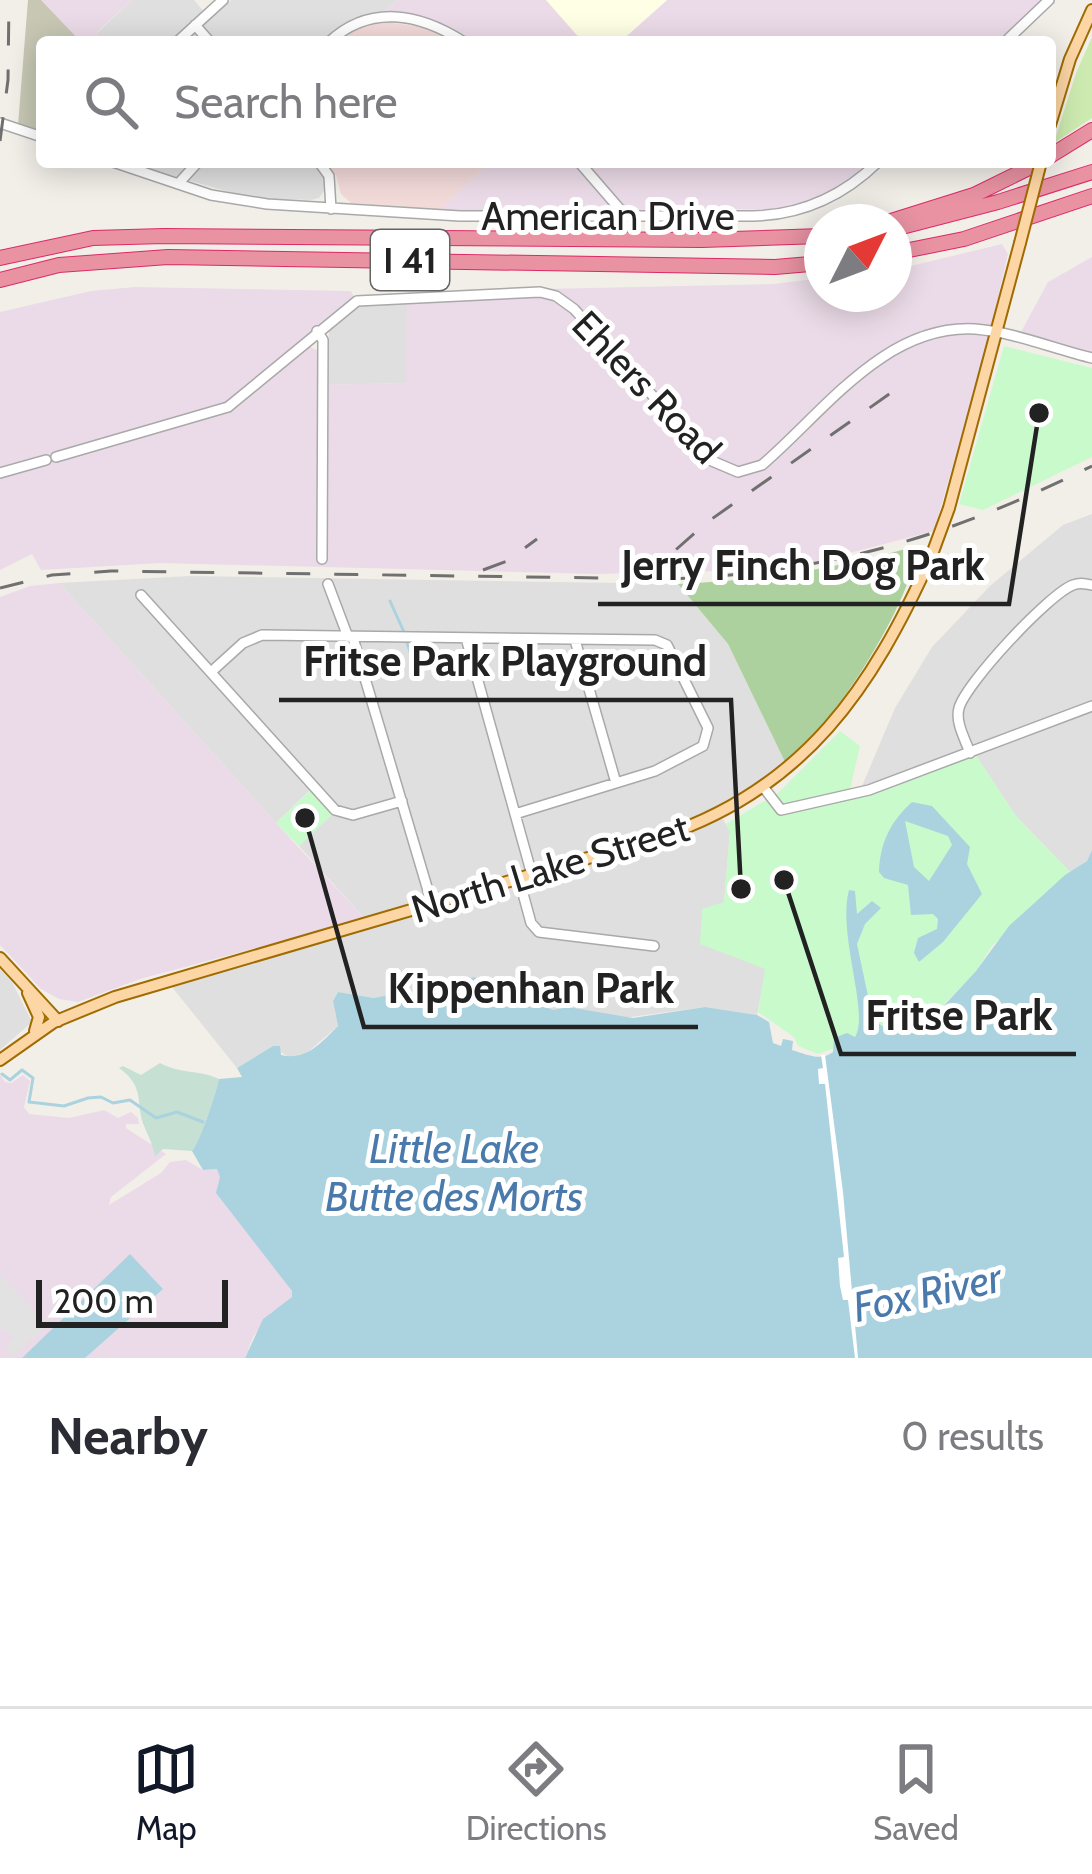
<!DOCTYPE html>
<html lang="en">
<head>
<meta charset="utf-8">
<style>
	body { margin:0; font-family:Cabin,sans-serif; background:#f2f2f3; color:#2b2b33 }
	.compass { position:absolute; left:804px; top:204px; width:108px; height:108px; border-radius:50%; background:#fff; box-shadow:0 6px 30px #0003; rotate:48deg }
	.scale { position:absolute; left:36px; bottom:30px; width:192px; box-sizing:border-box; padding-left:12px; border:6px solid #222; border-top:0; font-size:33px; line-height:42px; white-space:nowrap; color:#222; -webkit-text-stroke:9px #fff; paint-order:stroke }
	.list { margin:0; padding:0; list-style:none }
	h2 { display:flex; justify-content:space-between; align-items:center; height:156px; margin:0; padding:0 48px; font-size:51px }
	h2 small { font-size:39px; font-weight:400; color:#7c7c81 }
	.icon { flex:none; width:66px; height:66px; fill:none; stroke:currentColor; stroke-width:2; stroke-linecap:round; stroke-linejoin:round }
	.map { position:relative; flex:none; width:1092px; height:1358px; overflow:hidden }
	.search { position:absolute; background:#fff; box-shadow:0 6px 30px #0003; left:36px; right:36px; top:36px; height:132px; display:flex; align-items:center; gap:30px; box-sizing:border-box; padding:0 42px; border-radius:12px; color:#7c7c81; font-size:45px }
	.sheet { height:348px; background:#fff }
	nav { display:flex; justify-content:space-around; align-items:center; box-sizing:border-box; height:168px; border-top:3px solid #e1e1e2; background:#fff; font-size:33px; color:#7c7c81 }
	nav a { display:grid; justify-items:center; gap:6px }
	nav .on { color:#111827 }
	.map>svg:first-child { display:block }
	.residential { fill:#e0dfdf }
	.commercial { fill:#f2dad9 }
	.industrial { fill:#ebdbe8 }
	.education { fill:#ffffe5 }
	.construction { fill:#c7c7b4 }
	.grass { fill:#cdebb0 }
	.forest { fill:#add19e }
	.wetland { fill:#c6e0d4 }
	.park { fill:#c8facc }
	.parking { fill:#e2e2e2 }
	.water { fill:#aad3df; fill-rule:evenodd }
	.pier { fill:#fff }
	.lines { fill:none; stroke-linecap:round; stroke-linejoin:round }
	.stream { stroke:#aad3df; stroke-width:3 }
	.minor-casing { stroke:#a9a9a9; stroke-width:12 }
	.major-casing { stroke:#a06b00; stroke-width:14 }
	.highway-casing { stroke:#dc2a67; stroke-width:16 }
	.minor { stroke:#fff; stroke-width:9 }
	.major { stroke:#fcd6a4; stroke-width:10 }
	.highway { stroke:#e892a2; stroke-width:14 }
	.rail { stroke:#707070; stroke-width:3; stroke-dasharray:24 24; stroke-linecap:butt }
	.major-bridge-casing { stroke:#a06b00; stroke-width:14; stroke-linecap:butt }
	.major-bridge { stroke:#fcd6a4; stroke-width:10 }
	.labels { text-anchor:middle; stroke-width:10; stroke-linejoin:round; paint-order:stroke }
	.shield { fill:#fff; stroke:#646464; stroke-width:3 }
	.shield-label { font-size:36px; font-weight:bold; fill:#222 }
	.street-label { font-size:39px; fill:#222; stroke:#fff }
	.water-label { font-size:42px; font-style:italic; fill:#4a7aab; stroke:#fff }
	.leader { fill:none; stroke:#222; stroke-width:4.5 }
	.callout-dot { fill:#222; stroke:#fff; stroke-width:4.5 }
	.callout-label { font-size:42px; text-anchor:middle; font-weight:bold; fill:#222; stroke:#fff; stroke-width:10; stroke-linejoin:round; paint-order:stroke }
</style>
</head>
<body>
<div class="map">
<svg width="1092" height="1358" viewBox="0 0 1092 1358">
	<rect width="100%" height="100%" fill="#f2efe9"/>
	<path class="residential" d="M132 0H194L205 13 173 42H105L97 33Z
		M231 0H397L383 13 352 19 323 42H185Z
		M124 162H314L325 176 326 188 319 198 311 200 251 198Z
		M407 303V383L328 385 329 328 358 304Z
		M1092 514V850L1087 861 1070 872 1016 816 975 754 862 786 895 708 932 647 990 586 1063 525Z
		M190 576 678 584 728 644 786 764 749 793 689 823 365 919 299 846 333 813 311 789 276 823 59 583Z
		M720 814 730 831 724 902 766 969 757 1015 705 1007 623 1018 568 1007 553 1010 473 977 374 998 338 992 333 1001 338 1026 303 1056 288 1057 273 1046 237 1068 168 982Z
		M0 969 12 982 32 1022 0 1050Z"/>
	<path class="commercial" d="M385 22 423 27 457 42H337L355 29Z
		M325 162H490L439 211 351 203 341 194 336 175Z"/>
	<path class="industrial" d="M41 0H132L97 32 105 42H81Z
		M397 0H546L583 42H474L435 21 383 13Z
		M667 0H1042L999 42H620Z
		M490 162H873L822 198 787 209 439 211Z
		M1002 244 1008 254 987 345 934 531 807 564 718 571 596 574 161 563 41 570 32 554 0 570V312L91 291 135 287 351 291 354 297 300 341 318 351 319 385 406 383 407 292 774 284 822 278V294H894V270Z
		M1092 257V352L1021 332 1048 282Z
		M59 583 276 823 365 919 140 979 78 1002 59 999 41 989 0 945V597L30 586Z
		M0 1074 5 1082 11 1083 23 1075 30 1081 24 1107 29 1114 69 1118 104 1110 118 1118 131 1112 138 1118 139 1124H126V1128L166 1154 111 1197 109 1205 161 1173 170 1162 186 1160 203 1170 217 1169 292 1291V1297L284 1307 271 1312 253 1337 245 1358H0Z"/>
	<path class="education" d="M546 0H667L620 42H583Z"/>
	<path class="construction" d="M28 0H41L81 42H42V133L18 125Z"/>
	<path class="grass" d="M1092 37V118L1054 143 1076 73Z"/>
	<path class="forest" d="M909 548 916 554C906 612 831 727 786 764L728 644 678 584C758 581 833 569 909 548Z"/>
	<path class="wetland" d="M160 1063C180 1074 201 1070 219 1079 216 1093 200 1142 192 1151L163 1149 155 1156C153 1145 149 1138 145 1128 134 1104 147 1088 119 1068L123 1066 141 1075Z"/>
	<path class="park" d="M1004 346 1092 368V457L983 510 959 504Z
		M840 731 860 746 848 799 883 791 975 754 1016 816 1070 872 992 946 976 971 938 1011 818 1054 798 1046 794 1037 758 1012 765 969 700 944 702 909 724 902 730 832 726 824 778 793Z
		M312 789 334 813 299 846 276 823Z"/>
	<path class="parking" d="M0 1274 43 1320 40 1323 44 1328 13 1356 5 1347 14 1336 0 1328Z"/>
	<path class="water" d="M912 802 932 806 970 847 967 864 982 894 943 942 919 962 914 953 918 938 937 929 938 919 933 914 911 915 908 885 884 878 879 872C880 843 890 822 912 802ZM905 821 948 836 952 845 929 881 914 867Z
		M1092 850V1358H245L263 1319 292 1297V1291L216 1193 220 1177 217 1169 203 1170 192 1151C200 1142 216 1093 219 1079L242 1077 237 1068 273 1046H280L281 1055C306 1061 321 1043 338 1026L333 1001 338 992 374 998 474 977 553 1010 568 1007 633 1018 705 1007 757 1015 769 1022 773 1043 781 1046 783 1039 793 1041 792 1050C806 1054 820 1062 833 1052L834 1038 847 1033 855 1037C870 1014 837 934 849 890L855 891 857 914 872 901 881 908 865 924 857 944 873 1020 887 1029 939 1011 976 971 1009 926 1065 875 1087 861Z
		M130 1254 163 1289 85 1358H22Z"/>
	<path class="pier" d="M821 1055H825L843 1192 858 1358H855L848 1300H843L840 1286 838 1258 844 1257 825 1084H819L818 1069 823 1068Z"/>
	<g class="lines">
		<path class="stream" d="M390 601 404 632
			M407 643 417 671
			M2 1074 10 1080 22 1070 33 1078 29 1102 64 1106 88 1098 101 1097 113 1103 130 1100 156 1118 177 1112 203 1122"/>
		<g class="minor-casing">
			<path id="minor" d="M195 25 210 42
				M177 42 223 0
				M329 42C370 4 419 13 464 42
				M1005 42 1049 0
				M0 123 42 137
				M113 162 211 195 267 204 460 216H753C802 215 843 196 878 162
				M319 162 329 176 331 209
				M579 162 624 214
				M178 184 198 162
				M317 331 323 340 322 559
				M56 457 228 407 357 301 540 292 556 296 574 309 712 461 738 472 762 465C824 412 885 324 975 329 1014 332 1054 349 1092 358
				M0 473 46 460
				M328 584 348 637
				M141 595 335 810 353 815 402 801
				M353 638 432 904
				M466 638 532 875
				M575 640 616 783
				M211 672 243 643 262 635 655 640 667 645 708 728 703 746 655 771 515 814
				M970 753C965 739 955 722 959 708 966 683 1049 594 1073 585 1081 582 1084 584 1092 585
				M764 788 781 810 869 790 1092 706
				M519 879 531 923 539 932 654 946"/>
		</g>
		<g class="major-casing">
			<path id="major" d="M1050 125 1070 59 1092 10
				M949 508 1020 243
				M0 958 58 1021
				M28 993 39 1017 35 1031
				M0 1060 54 1022 115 997 663 836C805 788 872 688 931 557"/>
		</g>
		<g class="highway-casing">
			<path id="highway" d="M1050 156 1092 130
				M888 222 974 195 1041 162
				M894 229 998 202 1092 172
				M894 253 964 239 1092 196
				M0 258 93 238 164 236 702 240 822 236
				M0 280 59 265 168 257 775 267 822 263"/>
		</g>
		<use href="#minor" class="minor"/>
		<use href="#major" class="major"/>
		<use href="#highway" class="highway"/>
		<path class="rail" d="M0 141 8 80 9 0
			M483 570 507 561 537 539
			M635 573 662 562 706 523 895 390
			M0 588 52 575 111 571 671 579C831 572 949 537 1092 466"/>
		<g class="major-bridge-casing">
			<path id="major-bridge" d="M1020 243 1041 162
				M931 557 949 508"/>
		</g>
		<use href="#major-bridge" class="major-bridge"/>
	</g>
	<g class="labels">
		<rect class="shield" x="371" y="230" width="78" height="60" rx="9"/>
		<g class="shield-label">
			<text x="410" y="273">I 41</text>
		</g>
		<g class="street-label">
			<text x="608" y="230">American Drive</text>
			<text transform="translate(647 387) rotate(46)" y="14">Ehlers Road</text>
			<text transform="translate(550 868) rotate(-17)" y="14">North Lake Street</text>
		</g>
		<g class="water-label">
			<text x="454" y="1163">Little Lake<tspan x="454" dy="48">Butte des Morts</tspan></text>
			<text transform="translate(927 1292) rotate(-12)" y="15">Fox River</text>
		</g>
	</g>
	<path class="leader" d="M1039 413L1009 604H598M741 889L731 700H279M305 818L364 1027H698M784 880L841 1054H1076"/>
	<g class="callout-dot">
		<circle cx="1039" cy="413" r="12"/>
		<circle cx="741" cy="889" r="12"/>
		<circle cx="305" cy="818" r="12"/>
		<circle cx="784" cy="880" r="12"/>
	</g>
	<g class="callout-label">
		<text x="803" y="580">Jerry Finch Dog Park</text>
		<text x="505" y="676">Fritse Park Playground</text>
		<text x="531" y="1003">Kippenhan Park</text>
		<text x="959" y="1030">Fritse Park</text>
	</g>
</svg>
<svg class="compass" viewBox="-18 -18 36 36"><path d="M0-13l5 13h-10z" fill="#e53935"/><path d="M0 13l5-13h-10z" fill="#7c7c81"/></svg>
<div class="scale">200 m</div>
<div class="search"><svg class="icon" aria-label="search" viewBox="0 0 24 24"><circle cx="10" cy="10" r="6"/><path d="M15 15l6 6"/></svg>Search here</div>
</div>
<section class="sheet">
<h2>Nearby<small>0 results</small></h2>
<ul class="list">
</ul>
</section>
<nav>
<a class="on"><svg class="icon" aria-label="map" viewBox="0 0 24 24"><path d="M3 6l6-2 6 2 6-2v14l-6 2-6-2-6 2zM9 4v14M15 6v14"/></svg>Map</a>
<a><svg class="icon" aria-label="directions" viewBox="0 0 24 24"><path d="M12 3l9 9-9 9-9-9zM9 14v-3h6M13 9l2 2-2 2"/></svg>Directions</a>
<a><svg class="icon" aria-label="saved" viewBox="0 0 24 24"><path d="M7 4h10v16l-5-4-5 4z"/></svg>Saved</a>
</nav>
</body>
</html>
